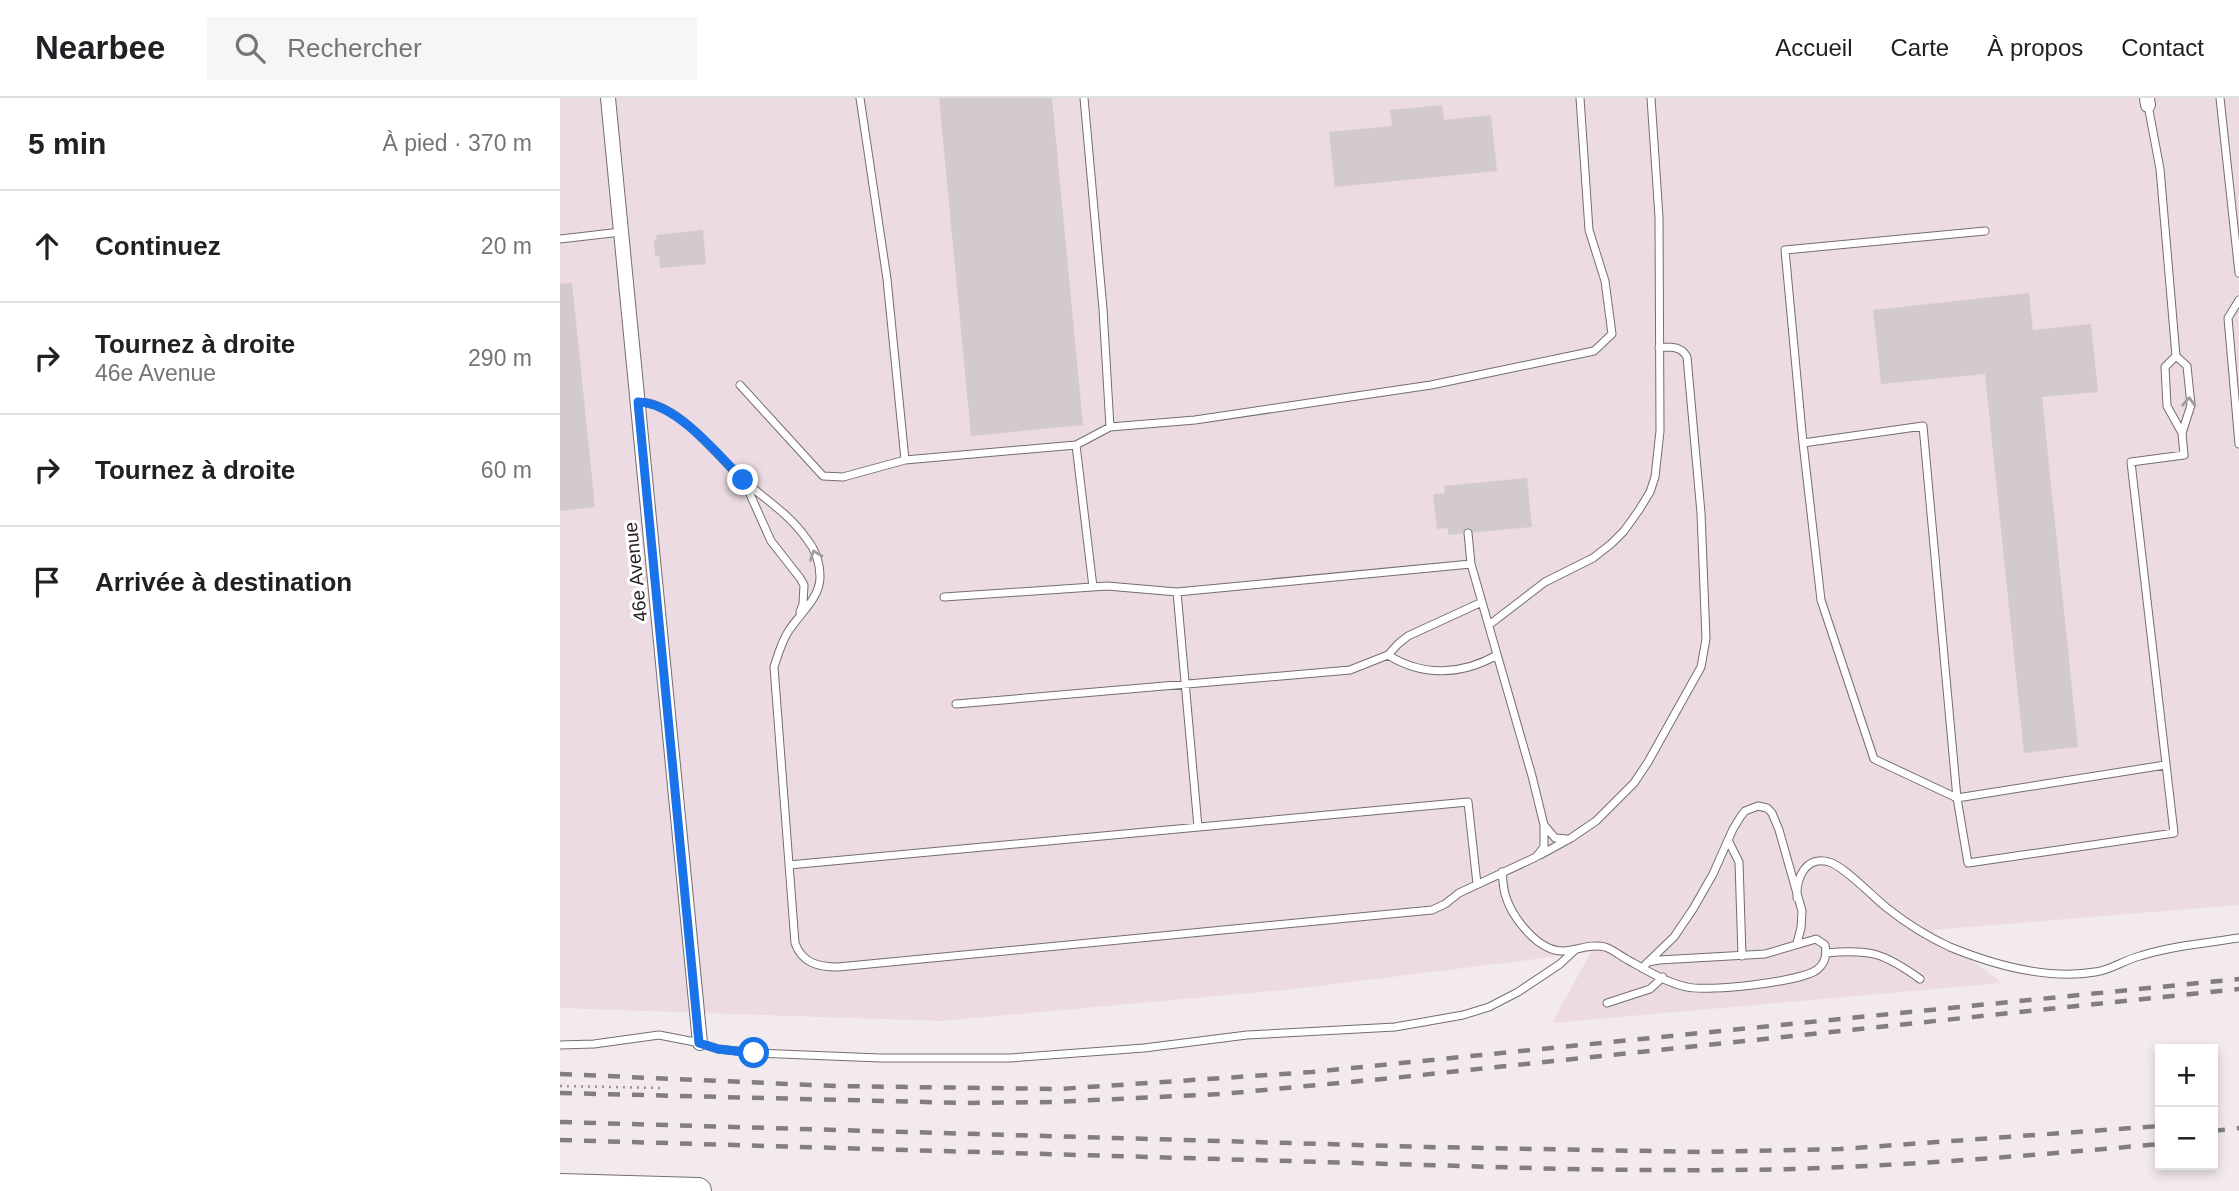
<!DOCTYPE html>
<html lang="fr">
<head>
<meta charset="utf-8">
<style>
	body { margin:0; font-family:Helvetica,sans-serif; background:#f6f6f6; color:#202124 }
	.controls { position:absolute; right:21px; bottom:21px; display:grid; overflow:hidden; border-radius:0px; box-shadow:0 4px 10px #0003 }
	.controls button { width:63px; height:63px; display:grid; place-items:center; padding:0; border:0; border-bottom:2px solid #e0e0e0; background:#fff; color:#202124; font:35px sans-serif }
	.stop { position:absolute; width:21px; height:21px; margin:-16px; border:5px solid #1a73e8; border-radius:50%; background:#fff }
	.stop.end { background:#1a73e8; border-color:#fff; box-shadow:0 2px 7px #0008 }
	.list { margin:0; padding:0; list-style:none }
	h2 { display:flex; justify-content:space-between; align-items:center; height:91px; margin:0; padding:0 28px; font-size:30px }
	h2 small { font-size:23px; font-weight:400; color:#757577 }
	.list li { display:grid; grid-template-columns:46px 1fr auto; gap:21px; align-items:center; box-sizing:border-box; height:112px; padding:0 28px; border-top:2px solid #e0e0e0 }
	.list b { display:block; font-size:26px; white-space:nowrap }
	.list p { margin:0; font-size:23px; white-space:nowrap; color:#757577 }
	.list em { font-size:23px; font-style:normal; color:#757577 }
	.icon { flex:none; width:38px; height:38px; fill:none; stroke:currentColor; stroke-width:2; stroke-linecap:round; stroke-linejoin:round }
	.map { position:relative; flex:none; width:1679px; height:1093px; overflow:hidden }
	header { display:flex; align-items:center; gap:42px; box-sizing:border-box; height:98px; padding:0 35px; background:#fff; border-bottom:2px solid #e0e0e0 }
	header strong { font-size:33px }
	nav { display:flex; gap:38px; margin-inline-start:auto; font-size:24px }
	.search { width:490px; height:63px; background:#f6f6f6; display:flex; align-items:center; gap:18px; box-sizing:border-box; padding:0 24px; border-radius:0px; color:#757577; font-size:26px }
	main { display:flex }
	aside { flex:1; background:#fff }
	.map>svg:first-child { display:block }
	.built { fill:#ecdbe2 }
	.building { fill:#d3cace }
	.lines { fill:none; stroke-linecap:round; stroke-linejoin:round }
	.service-casing { stroke:#756d70; stroke-width:9 }
	.minor-casing { stroke:#756d70; stroke-width:16 }
	.motorway-casing { stroke:#756d70; stroke-width:28 }
	.path { stroke:#979093; stroke-width:2.5; stroke-dasharray:2 5; stroke-linecap:butt }
	.service { stroke:#fff; stroke-width:7 }
	.minor { stroke:#fff; stroke-width:14 }
	.motorway { stroke:#fff; stroke-width:26 }
	.rail { stroke:#837d80; stroke-width:4.5; stroke-dasharray:12 12; stroke-linecap:butt }
	.oneway { stroke:#9e9c9d }
	.route { stroke:#1a73e8; stroke-width:9 }
	.labels { text-anchor:middle; stroke-width:6; stroke-linejoin:round; paint-order:stroke }
	.street-label { font-size:19px; fill:#272325; stroke:#fff }
</style>
</head>
<body>
<header>
<strong>Nearbee</strong>
<div class="search"><svg class="icon" aria-label="search" viewBox="0 0 24 24"><circle cx="10" cy="10" r="6"/><path d="M15 15l6 6"/></svg>Rechercher</div>
<nav><a>Accueil</a><a>Carte</a><a>À propos</a><a>Contact</a></nav>
</header>
<main>
<aside>
<h2>5 min<small>À pied · 370 m</small></h2>
<ul class="list">
<li><svg class="icon" aria-label="ahead" viewBox="0 0 24 24"><path d="M12 20V5M6 11l6-6 6 6"/></svg><div><b>Continuez</b></div><em>20 m</em></li>
<li><svg class="icon" aria-label="right" viewBox="0 0 24 24"><path d="M7 20v-9h11M14 6l5 5-5 5"/></svg><div><b>Tournez à droite</b><p>46e Avenue</p></div><em>290 m</em></li>
<li><svg class="icon" aria-label="right" viewBox="0 0 24 24"><path d="M7 20v-9h11M14 6l5 5-5 5"/></svg><div><b>Tournez à droite</b></div><em>60 m</em></li>
<li><svg class="icon" aria-label="arrive" viewBox="0 0 24 24"><path d="M6 21V4h12l-3 4 3 4H6"/></svg><div><b>Arrivée à destination</b></div></li>
</ul>
</aside>
<div class="map">
<svg width="1679" height="1093" viewBox="0 0 1679 1093">
	<rect width="100%" height="100%" fill="#f3eaee"/>
	<path class="built" d="M0 0H1679V807L1372 832 1442 885 992 925 1031 854 735 891 380 923 0 910Z"/>
	<path class="building" d="M379 0H492L523 327 411 338Z
		M882 7 884 22 931 17 937 73 775 89 769 34 832 28 830 12Z
		M143 132 146 166 100 170 99 158H95L94 142H97L96 137Z
		M12 185 35 409 0 413V186Z
		M1469 195 1473 232 1531 226 1538 294 1482 299 1518 649 1464 655 1425 276 1321 286 1313 212Z
		M967 380 972 429 888 437V430L877 431 873 396 885 395 884 388Z"/>
	<g class="lines">
		<g class="service-casing">
			<path id="service" d="M524 0 543 211 550 329
				M1660 0 1679 175
				M1588 7 1600 71 1616 258 1627 268 1631 307 1622 335 1607 308 1605 269 1616 258
				M1425 133 1225 152 1243 345 1261 502 1314 661 1397 700 1408 765 1614 735 1571 364 1624 357 1622 335
				M0 141 61 134
				M1679 202 1668 220 1679 346
				M180 287 263 378 283 379 345 362 327 181 300 0
				M78 304C118 304 156 357 183 382 205 401 229 416 246 440 255 451 260 465 260 479 260 501 238 517 228 534 221 545 218 557 214 569L235 845C242 865 258 869 278 869L872 812 885 806 899 795 976 759 984 749V727L972 678 911 466 617 494 547 488 384 499
				M1243 345 1363 328 1397 700 1605 667
				M516 347 533 489
				M345 362 516 347 550 329 635 322 871 287 1034 253 1052 236 1045 183 1029 132 1020 0
				M185 385 211 443 240 480 244 487 243 506 240 514
				M908 435 911 466
				M617 494 638 729
				M929 527 985 484 1033 460 1051 446 1064 433 1079 412 1090 394 1095 379 1100 333 1099 119 1091 0
				M828 557 838 546 848 538 922 504
				M396 606 790 572 828 557C863 579 902 577 937 557
				M984 727 995 740 1007 741
				M1168 742 1179 764 1182 858
				M980 757 1011 740 1036 723 1074 685 1088 664 1141 569 1146 541 1141 415 1127 259C1121 248 1111 249 1099 249
				M229 767 908 704 917 786
				M942 774C943 781 943 789 945 796 951 818 977 853 1003 853 1017 853 1030 845 1045 849 1054 852 1060 858 1068 862 1086 872 1107 885 1127 889 1147 894 1243 884 1258 871 1266 864 1267 856 1265 847L1256 841 1205 856 1099 862 1088 864 1082 870
				M1237 800C1236 781 1245 757 1269 764 1284 768 1313 799 1327 810 1346 825 1368 839 1390 849 1434 867 1487 882 1535 874 1551 872 1564 862 1580 858 1612 848 1646 845 1679 840
				M1266 855C1311 851 1324 855 1360 881
				M1089 863 1114 839 1133 811 1153 776 1173 731 1181 718 1185 713 1198 708 1207 710 1212 715 1219 732 1242 813 1241 830 1237 845
				M1047 905 1090 891 1103 879
				M0 947 34 946 99 937 140 945 158 951 194 955 320 960H450L584 950 687 937 835 929 903 917 929 909 958 894 1000 866 1015 852"/>
		</g>
		<g class="minor-casing">
			<path id="minor" d="M48 0 140 945
				M1587 0 1588 7"/>
		</g>
		<g class="motorway-casing">
			<path id="motorway" d="M0 1089 138 1093"/>
		</g>
		<path class="path" d="M0 988 102 990"/>
		<use href="#service" class="service"/>
		<use href="#minor" class="minor"/>
		<use href="#motorway" class="motorway"/>
		<path class="rail" d="M0 976 276 988 499 991 752 974 1679 881
			M0 995 407 1005 493 1004 661 996 833 980 1679 891
			M0 1024 868 1049 1143 1054 1280 1051 1600 1028
			M1653 1033 1679 1030
			M0 1042 1005 1071C1081 1072 1157 1073 1234 1071 1356 1067 1478 1057 1600 1046"/>
	</g>
	<defs><path id="oneway-chevron" d="M-2-3.5L2.5 0L-2 3.5" fill="none" stroke-width="1.6" stroke-linecap="round" stroke-linejoin="round" transform="scale(1.75)"/></defs>
	<g class="oneway">
		<use href="#oneway-chevron" transform="translate(1629 304) rotate(-87)"/>
		<use href="#oneway-chevron" transform="translate(255 457) rotate(-111)"/>
	</g>
	<g class="lines">
		<path class="route" d="M183 382C158 356 115 304 78 304L139 945 158 951 194 955"/>
	</g>
	<g class="labels">
		<g class="street-label">
			<text transform="translate(75 474) rotate(-96)" y="7">46e Avenue</text>
		</g>
	</g>
</svg>
<div class="controls">
<button>+</button>
<button>−</button>
</div>
<div class="stop" style="left:194px;top:955px"></div>
<div class="stop end" style="left:183px;top:382px"></div>
</div>
</main>
</body>
</html>
